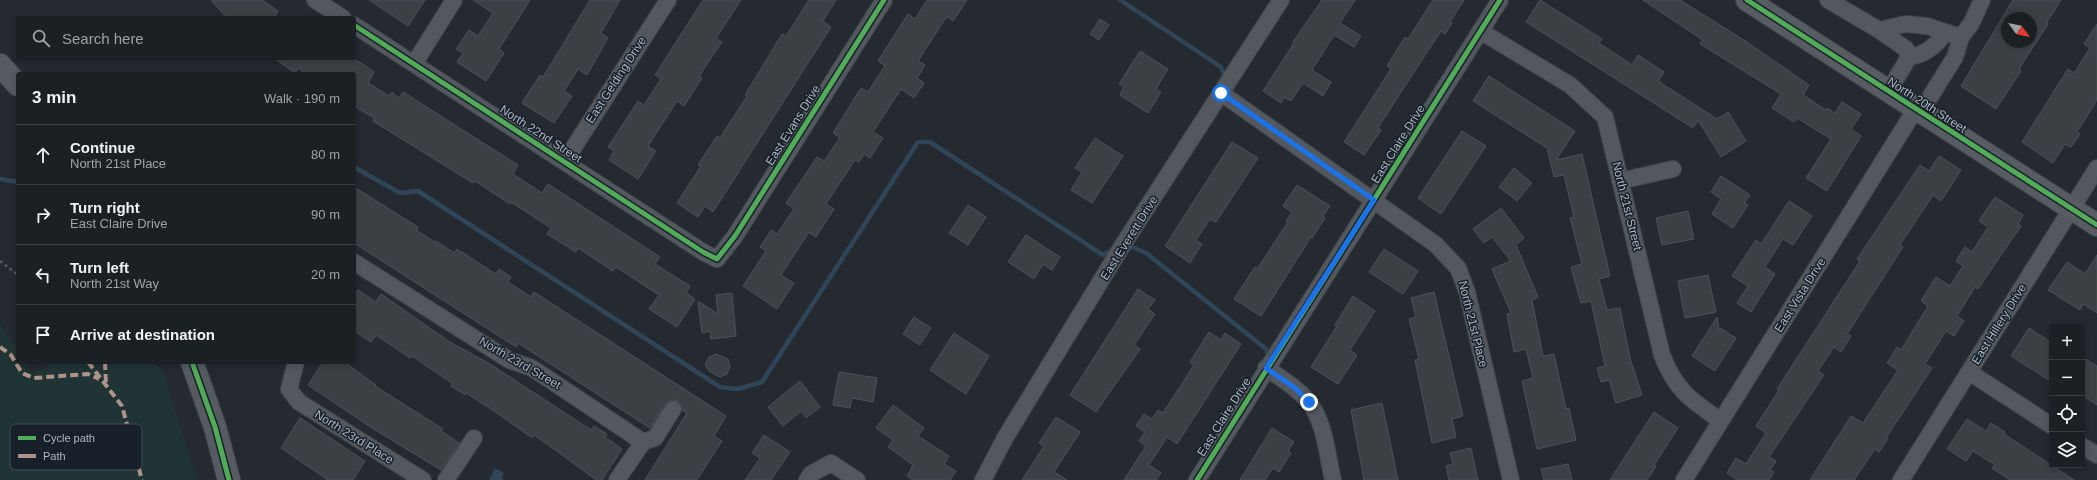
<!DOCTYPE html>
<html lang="en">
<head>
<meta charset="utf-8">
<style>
	body { margin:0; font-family:Helvetica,sans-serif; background:#282d31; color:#f1f3f6 }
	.controls { position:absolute; right:12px; bottom:12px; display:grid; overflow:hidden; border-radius:4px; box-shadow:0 2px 6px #0003 }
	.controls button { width:36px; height:36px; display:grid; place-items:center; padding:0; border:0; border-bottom:1px solid #393e41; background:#1b2024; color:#f1f3f6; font:20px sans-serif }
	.compass { position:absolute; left:2001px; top:12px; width:36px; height:36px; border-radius:50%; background:#1b2024; box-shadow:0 2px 6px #0003; rotate:123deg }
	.stop { position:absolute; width:12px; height:12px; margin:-9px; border:3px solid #1a73e8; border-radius:50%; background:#fff }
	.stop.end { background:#1a73e8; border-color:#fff; box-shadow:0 1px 4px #0008 }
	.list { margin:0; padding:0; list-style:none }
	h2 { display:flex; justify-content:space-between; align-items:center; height:52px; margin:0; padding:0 16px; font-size:17px }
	h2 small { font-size:13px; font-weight:400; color:#a0a3a6 }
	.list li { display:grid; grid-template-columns:26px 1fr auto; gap:12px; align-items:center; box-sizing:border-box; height:60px; padding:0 16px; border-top:1px solid #393e41 }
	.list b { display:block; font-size:15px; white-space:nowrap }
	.list p { margin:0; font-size:13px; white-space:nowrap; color:#a0a3a6 }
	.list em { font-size:13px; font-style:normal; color:#a0a3a6 }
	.icon { flex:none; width:22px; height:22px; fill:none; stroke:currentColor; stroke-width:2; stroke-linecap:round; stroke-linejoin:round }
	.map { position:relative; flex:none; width:2097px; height:480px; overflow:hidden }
	.search { position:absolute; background:#1b2024; box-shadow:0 2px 6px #0003; left:16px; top:16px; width:340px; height:44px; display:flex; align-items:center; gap:10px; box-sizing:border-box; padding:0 14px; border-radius:4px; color:#a0a3a6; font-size:15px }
	.panel { position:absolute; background:#1b2024; box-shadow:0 2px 6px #0003; left:16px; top:72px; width:340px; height:292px; border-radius:4px }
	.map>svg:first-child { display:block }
	.green { fill:#213435 }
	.water { fill:#314558 }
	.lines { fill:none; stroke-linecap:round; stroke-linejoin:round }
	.stream { stroke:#314558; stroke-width:4.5 }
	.building { fill:#3b4045; stroke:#4b5258; fill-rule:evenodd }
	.street-casing { stroke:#404549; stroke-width:18 }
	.secondary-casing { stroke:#404549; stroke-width:24 }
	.primary-casing { stroke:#41474d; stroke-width:24 }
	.path { stroke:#565c62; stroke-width:2.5; stroke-dasharray:3 3; stroke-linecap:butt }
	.street { stroke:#53585e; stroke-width:16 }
	.secondary { stroke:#575c63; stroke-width:22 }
	.primary { stroke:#555b61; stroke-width:22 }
	.quiet { stroke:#af9288; stroke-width:4; stroke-dasharray:8 4; stroke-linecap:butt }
	.cycleway-casing { stroke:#18212a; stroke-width:8 }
	.cycleway { stroke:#51ab58; stroke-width:5 }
	.route { stroke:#1a73e8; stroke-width:5 }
	.labels { text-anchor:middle; stroke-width:3; stroke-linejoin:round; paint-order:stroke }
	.street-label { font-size:12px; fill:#acb7c3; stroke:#18212a }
	.key { fill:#18212a; stroke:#444e58; stroke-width:1 }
	.key-label { font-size:11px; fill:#acb7c3 }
</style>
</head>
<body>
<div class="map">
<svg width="2097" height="480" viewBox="0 0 2097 480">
	<rect width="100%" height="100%" fill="#242a30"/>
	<path class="green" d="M0 324 18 352V362H24L33 374 52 362H155L163 372 197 480H0Z"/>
	<path class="water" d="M495 468 504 473 502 476 503 480H489Z"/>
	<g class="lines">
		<path class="stream" d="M1120 0 1221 67 1226 79
			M354 167 400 193 418 191 720 387 738 389 762 382 918 142H930L1103 255 1114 249
			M0 179 18 182
			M1126 244 1146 253 1266 349 1270 358"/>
	</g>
	<path class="building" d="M211 0H262L278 11 274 18H227Z
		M369 0H425L408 26Z
		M473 0H530L499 49 504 53 486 81 457 62 463 53 456 49 469 30 478 36 493 13Z
		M590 0H620L601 33 608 38 587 75 578 69 564 91 572 96 554 123 522 103 540 75 543 77Z
		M703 0H741L716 38 722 42 699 76 702 78 684 106 677 101 648 146 656 151 638 179 609 160 614 151 608 147 638 101 644 105 661 79 655 75Z
		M809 0H836L823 21 831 27 713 212 705 206 698 217 677 203 701 166 698 165 717 136 720 138 747 96 745 95 782 34 786 36Z
		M927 0H967L953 21 947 16 918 61 925 65 917 78 924 83 914 98 901 89 873 132 883 138 870 158 864 154 859 162 855 160 826 204 834 209 816 237 809 232 781 275 794 283 777 309 743 286 766 251 760 247 771 230 777 234 794 209 786 203 817 157 824 161 840 138 833 133 861 88 868 92 885 66 878 61 908 14 915 19Z
		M1322 0H1355L1340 23 1361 36 1354 47 1334 35 1312 70 1331 82 1323 96 1303 83 1291 101 1284 97 1281 103 1263 91 1294 43 1293 42Z
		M1433 0H1464L1450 22 1452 23 1445 34 1441 31 1403 89 1378 128 1381 130 1364 155 1344 142 1391 69 1387 66 1405 37 1408 39Z
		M1540 0 1602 39 1599 43 1632 65 1638 55 1664 72 1658 81 1717 119 1728 112 1746 141 1721 157 1698 120 1693 128 1526 22Z
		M1643 0H1680L1747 42 1809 85 1803 95 1826 110 1827 108 1835 113 1842 102 1861 114 1851 129 1861 136 1827 191 1806 178 1831 139 1797 118 1794 122 1772 108 1781 94 1700 44 1703 40Z
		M2013 0H2061L2047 22 2048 24 2019 69 2021 71 1996 109 1961 86ZM2007 18H2031V42H2007Z
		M1100 19 1109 25 1099 40 1090 34Z
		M2097 24V100L2077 132 2080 134 2071 147 2065 144 2053 163 2022 142 2068 69 2074 73 2090 48 2084 44Z
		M1140 51 1168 69 1156 89 1161 92 1148 113 1120 95 1124 87 1119 84Z
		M274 58H350L361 63 374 72 368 83 389 96 392 92 399 98 403 92 518 165 513 174 542 193 548 184 660 257 655 264 690 286 686 293 695 299 677 327 649 309 659 295 616 267 613 271 578 248 576 252 547 234 551 228 511 202 510 204 475 181 473 183 373 121 374 118 354 106V74H307L298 68 295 73Z
		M1489 76 1575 131 1556 160 1582 154 1610 276 1599 279 1607 310 1620 308 1630 358 1642 395 1616 403 1609 380 1601 382 1597 368 1605 366 1591 301 1581 303 1571 267 1582 264 1570 218 1574 217 1564 175 1554 177 1547 148 1473 101Z
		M1462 131 1486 146 1441 214 1418 198Z
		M1095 138 1123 156 1092 203 1071 190 1082 172 1075 168Z
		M1232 142 1258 158 1216 222 1210 219 1196 240 1202 244 1190 263 1165 246Z
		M1939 156 1961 170 1941 201 1933 195 1900 245 1903 247 1847 334 1851 336 1841 352 1834 347 1818 371 1824 375 1769 457 1776 461 1770 470 1774 472 1769 480H1737L1727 473 1736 458 1746 464 1766 433 1756 426 1779 390 1777 389 1860 261 1857 259 1920 165 1929 171Z
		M1514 168 1532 183 1517 201 1499 187Z
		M1721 176 1750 195 1744 203 1748 205 1733 228 1712 214 1721 199 1711 192Z
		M1297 185 1330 206 1323 216 1325 218 1312 238 1311 237 1261 316 1234 299 1255 267 1257 269 1288 222 1286 221 1292 212 1283 206Z
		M354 187 418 227 416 230 435 242 436 241 454 253 457 249 496 274 499 269 511 277 508 282 531 297 534 292 726 416 714 436 722 441 697 480H645L687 413 682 410V405L678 401 673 400 665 404 650 428 518 343 516 347 354 243Z
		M1995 197 2023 215 2018 224 2021 226 1978 289 1975 287 1957 316 1964 321 1954 336 1946 331 1925 364 1932 368 1886 438 1888 439 1879 452 1875 449 1854 480H1810L1851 416 1863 423 1898 370 1887 363 1897 347 1901 350 1928 306 1921 301 1936 277 1950 286 1963 266 1956 261 1965 247 1972 252 1988 227 1979 221Z
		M1789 201 1812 216 1793 245 1783 239 1765 267 1775 274 1751 312 1737 303 1748 286 1732 276 1756 240 1761 244Z
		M968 205 986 217 968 245 949 233Z
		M1501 208 1524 238 1516 245 1538 297 1532 300 1543 356 1554 354 1566 409 1569 408 1576 440 1537 449 1522 381 1533 378 1526 349 1514 352 1507 314 1511 313 1492 269 1511 261 1492 237 1484 243 1473 229Z
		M1688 211 1694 239 1662 245 1656 218Z
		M1026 235 1060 257 1052 270 1043 264 1034 279 1008 262Z
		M1384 249 1418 271 1403 294 1369 272Z
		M2097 255V313L2083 304 2080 310 2048 290 2067 262 2085 274Z
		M1708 275 1716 312 1685 318 1678 281Z
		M1138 289 1155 300 1148 309 1155 314 1134 345 1140 349 1096 412 1070 395Z
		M358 290 376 302 381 294 450 342 490 364 591 430 594 426 607 434 605 437 622 449 602 480H596L554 449 534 435 532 438 500 415 466 393 465 395 451 386 453 384 412 356 410 358 376 335 371 342 354 331V296Z
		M1434 292 1463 416 1452 419 1456 437 1432 443 1415 360 1419 359 1409 319 1416 317 1411 298Z
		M732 293 736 336 711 339 710 331 702 333 698 301 718 314 716 295Z
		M1353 296 1375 311 1350 350 1357 355 1338 384 1311 367 1337 326 1335 325Z
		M914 317 931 328 920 345 903 334Z
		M1717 317 1719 330 1720 328 1736 338 1715 371 1692 356Z
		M2029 328 2052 343V382L2011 356Z
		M1209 332 1221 340 1225 333 1241 344 1177 444 1167 437 1149 465 1161 473 1156 480H1124L1146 446 1139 441 1145 432 1136 426 1144 414 1152 419 1158 410 1163 413 1194 365 1190 362Z
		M954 333 989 356 966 394 930 370Z
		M716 354 728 359 730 366 727 374 720 377 710 372 705 365 709 357Z
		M2082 357 2097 366V405L2082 395Z
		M323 362H344L376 385 375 386 443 429 441 431 459 443 441 470 372 428 308 385Z
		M839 372 877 378 873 402 852 398 850 408 833 405Z
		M800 381 820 407 806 418 801 411 783 426 768 407Z
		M1382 403 1398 480H1364L1351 410Z
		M893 405 924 428 918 436 949 456 944 464 956 471 950 480H913L907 476 913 465 888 447 893 440 876 428Z
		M1654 412 1678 428 1654 465 1656 466 1647 480H1610Z
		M1056 417 1080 432 1054 472 1067 480H1022L1044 446 1039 443Z
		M300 418 365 461 353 480H328L281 448Z
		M1967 419 1986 431 1991 423 2005 432 2004 434 2074 480H2010L1992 468 1995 465 1973 451 1966 461 1947 449Z
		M1272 428 1294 442 1288 451 1291 453 1279 472 1273 468 1265 480H1240Z
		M764 435 790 452 771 480H745L760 458 752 453Z
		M1471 448 1478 480H1449L1446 466 1453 464 1450 453Z
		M1568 464 1572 480H1544L1541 469Z"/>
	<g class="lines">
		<g class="street-casing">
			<path id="street" d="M315 0 343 18
				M1828 0 1879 30 1906 24 1927 26 1961 37
				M354 25 703 252 717 259 735 236 884 0
				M1879 30 1906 49 1909 57 1888 92
				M1480 31 1570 85 1605 117 1662 355C1676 391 1691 400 1721 421
				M1909 57C1925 55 1936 46 1945 33
				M414 64 454 0
				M1221 93 1435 244 1458 268 1467 292 1511 480
				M1920 113 1955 57 1961 37 1971 24 1982 0
				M565 161 668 0
				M1620 181 1673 169
				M354 262 509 360 532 368 643 442
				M296 362 289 389 299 402 423 480
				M1266 368C1281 378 1296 387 1308 401 1325 421 1327 455 1333 480
				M1969 372 2052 426
				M2082 446 2097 455
				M446 480 474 438
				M617 480 643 442 655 438 673 409
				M807 480 811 474 831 463 857 480
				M983 480 1005 438 1124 243 1281 0
				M1197 480 1500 0
				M1684 480 1915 110
				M1901 480 2097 168"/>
		</g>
		<g class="secondary-casing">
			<path id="secondary" d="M1747 0 2097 225"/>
		</g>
		<g class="primary-casing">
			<path id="primary" d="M0 65 18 85
				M192 362 215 427 229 480"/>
		</g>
		<path class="path" d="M0 261 18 275"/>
		<use href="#street" class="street"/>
		<use href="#secondary" class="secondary"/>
		<use href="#primary" class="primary"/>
		<path class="quiet" d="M0 347 11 355 22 373 34 378 88 374 99 379
			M88 362 122 406 142 480
			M105 362 106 384"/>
		<g class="cycleway-casing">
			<path id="cycleway" d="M1747 0 2097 225
				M354 25 703 252 717 259 735 236 884 0
				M192 362 215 427 229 480
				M1197 480 1500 0"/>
		</g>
		<use href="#cycleway" class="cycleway"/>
	</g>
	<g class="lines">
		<path class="route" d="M1221 93 1374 200 1266 368 1295 388 1309 402"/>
	</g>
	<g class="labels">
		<g class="street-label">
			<text transform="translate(616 80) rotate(-57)" y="4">East Gelding Drive</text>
			<text transform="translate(1927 105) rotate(33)" y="4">North 20th Street</text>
			<text transform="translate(793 125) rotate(-58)" y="4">East Evans Drive</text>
			<text transform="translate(541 134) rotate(33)" y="4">North 22nd Street</text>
			<text transform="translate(1398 144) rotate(-58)" y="4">East Claire Drive</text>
			<text transform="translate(1627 206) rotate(76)" y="4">North 21st Street</text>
			<text transform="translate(1129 238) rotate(-58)" y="4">East Everett Drive</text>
			<text transform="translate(1800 295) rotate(-58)" y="4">East Vista Drive</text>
			<text transform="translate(1473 324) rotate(76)" y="4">North 21st Place</text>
			<text transform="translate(1999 324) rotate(-58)" y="4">East Hillery Drive</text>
			<text transform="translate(520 363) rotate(30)" y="4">North 23rd Street</text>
			<text transform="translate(1224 417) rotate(-58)" y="4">East Claire Drive</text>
			<text transform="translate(354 437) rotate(32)" y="4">North 23rd Place</text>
		</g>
	</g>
	<rect x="10" y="424" width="132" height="46" rx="6" class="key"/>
	<rect x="18" y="436" width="18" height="4" fill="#51ab58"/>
	<rect x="18" y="454" width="18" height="4" fill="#af9288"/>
	<g class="key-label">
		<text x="43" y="442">Cycle path</text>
		<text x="43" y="460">Path</text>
	</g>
</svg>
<div class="controls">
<button>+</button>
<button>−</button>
<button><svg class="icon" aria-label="locate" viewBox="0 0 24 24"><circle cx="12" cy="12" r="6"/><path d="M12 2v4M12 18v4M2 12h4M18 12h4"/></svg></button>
<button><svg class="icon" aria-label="layers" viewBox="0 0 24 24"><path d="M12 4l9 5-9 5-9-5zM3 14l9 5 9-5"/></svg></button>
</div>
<svg class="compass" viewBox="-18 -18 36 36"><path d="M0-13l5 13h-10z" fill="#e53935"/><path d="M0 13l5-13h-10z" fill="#a0a3a6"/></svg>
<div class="stop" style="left:1221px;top:93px"></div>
<div class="stop end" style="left:1309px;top:402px"></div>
<div class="search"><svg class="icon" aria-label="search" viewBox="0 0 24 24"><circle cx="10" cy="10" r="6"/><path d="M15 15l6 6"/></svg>Search here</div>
<section class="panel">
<h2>3 min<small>Walk · 190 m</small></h2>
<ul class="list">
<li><svg class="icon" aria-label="ahead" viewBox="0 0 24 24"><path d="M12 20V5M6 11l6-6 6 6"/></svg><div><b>Continue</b><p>North 21st Place</p></div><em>80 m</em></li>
<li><svg class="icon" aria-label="right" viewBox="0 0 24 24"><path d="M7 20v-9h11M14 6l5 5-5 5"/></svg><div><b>Turn right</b><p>East Claire Drive</p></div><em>90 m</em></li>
<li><svg class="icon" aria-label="left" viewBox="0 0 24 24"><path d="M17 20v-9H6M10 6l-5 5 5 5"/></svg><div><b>Turn left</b><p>North 21st Way</p></div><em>20 m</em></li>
<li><svg class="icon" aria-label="arrive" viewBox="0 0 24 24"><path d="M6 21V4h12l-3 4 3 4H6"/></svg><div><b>Arrive at destination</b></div></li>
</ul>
</section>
</div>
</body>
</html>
